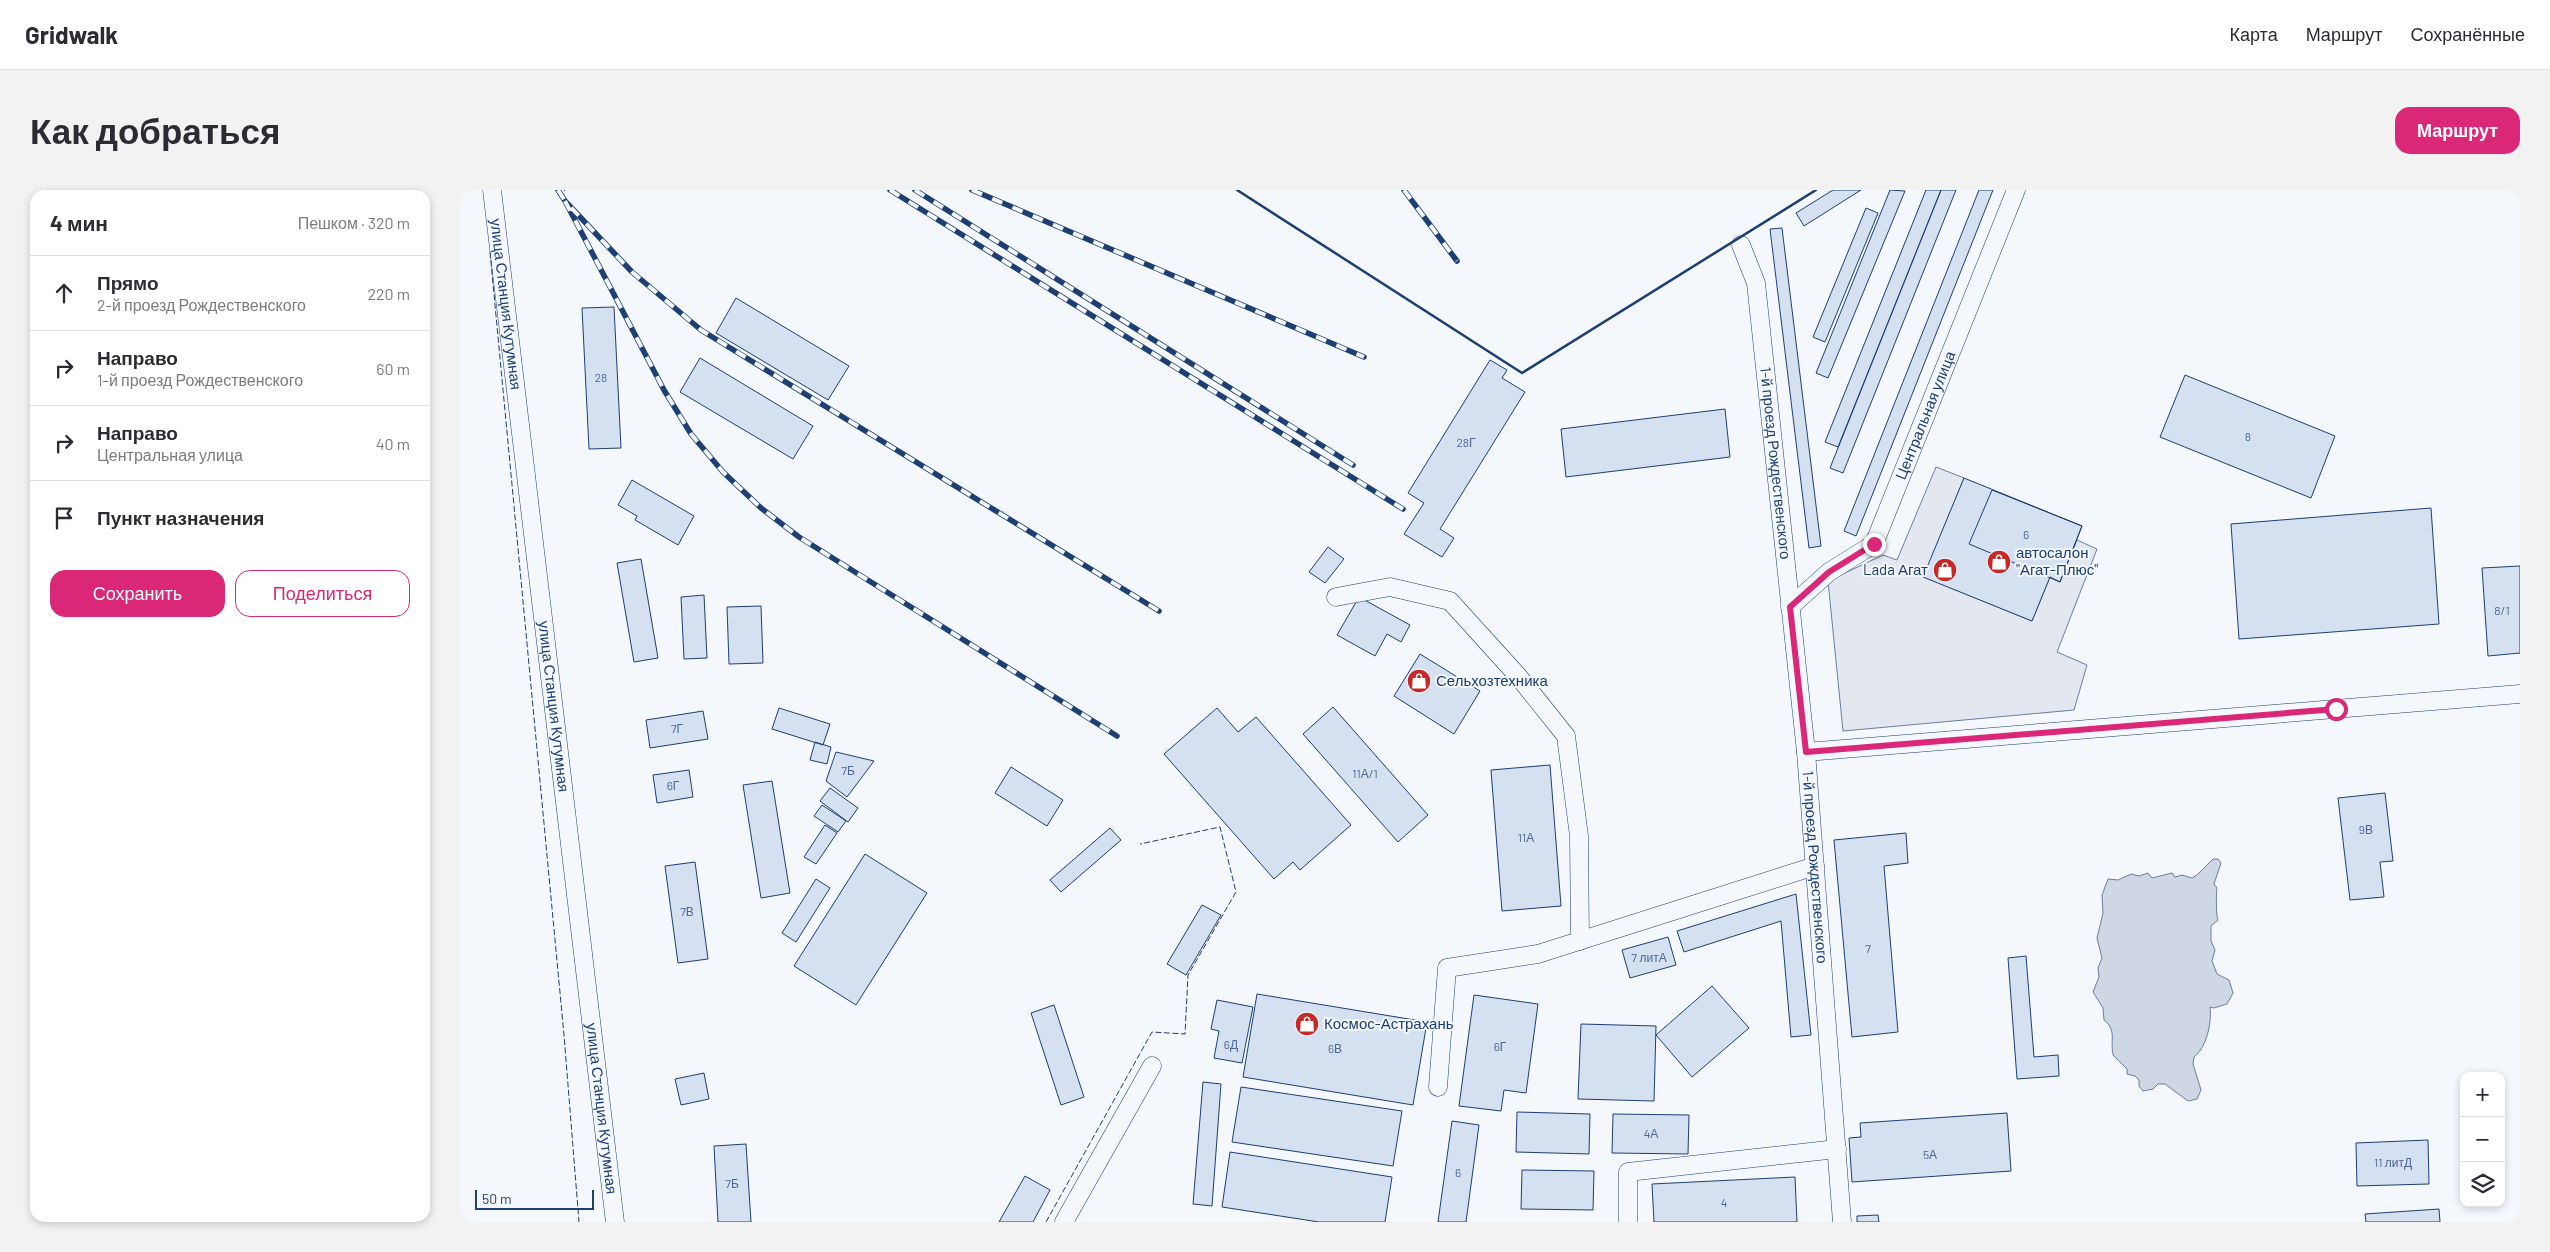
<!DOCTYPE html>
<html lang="ru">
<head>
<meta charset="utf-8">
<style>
	body { margin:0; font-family:Barlow,sans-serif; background:#f2f2f3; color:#2b2b33 }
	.controls { position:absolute; right:15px; bottom:15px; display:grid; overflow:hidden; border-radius:10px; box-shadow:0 2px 8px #0003 }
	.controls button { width:45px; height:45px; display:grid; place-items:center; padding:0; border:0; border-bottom:1px solid #e1e1e2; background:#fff; color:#2b2b33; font:25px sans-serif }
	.scale { position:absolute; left:15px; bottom:12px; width:119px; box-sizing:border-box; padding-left:5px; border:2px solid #1d3f73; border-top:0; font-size:14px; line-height:18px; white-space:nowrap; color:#1d3f73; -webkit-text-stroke:4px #f4f7fb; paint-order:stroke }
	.stop { position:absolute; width:15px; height:15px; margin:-11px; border:4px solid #db2777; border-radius:50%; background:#fff }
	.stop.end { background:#db2777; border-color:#fff; box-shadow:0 1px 5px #0008 }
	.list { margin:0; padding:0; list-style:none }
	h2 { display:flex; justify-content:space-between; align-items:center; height:65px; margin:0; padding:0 20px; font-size:21px }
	h2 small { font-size:16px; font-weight:400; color:#7c7c81 }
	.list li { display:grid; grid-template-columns:32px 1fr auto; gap:15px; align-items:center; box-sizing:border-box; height:75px; padding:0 20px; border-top:1px solid #e1e1e2 }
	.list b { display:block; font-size:19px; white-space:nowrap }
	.list p { margin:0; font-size:16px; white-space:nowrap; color:#7c7c81 }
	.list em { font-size:16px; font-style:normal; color:#7c7c81 }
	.actions { display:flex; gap:10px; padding:15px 20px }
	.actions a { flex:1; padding:11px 0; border:1px solid #db2777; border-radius:15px; text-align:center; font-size:18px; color:#db2777 }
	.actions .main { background:#db2777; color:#fff }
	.icon { flex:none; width:28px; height:28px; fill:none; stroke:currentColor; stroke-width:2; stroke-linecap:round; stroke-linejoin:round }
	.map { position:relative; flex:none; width:2060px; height:1032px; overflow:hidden; border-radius:15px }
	header { display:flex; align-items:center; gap:30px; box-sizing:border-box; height:70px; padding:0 25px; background:#fff; border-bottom:1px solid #e1e1e2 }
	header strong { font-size:24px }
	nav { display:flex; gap:28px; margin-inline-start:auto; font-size:18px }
	.intro { display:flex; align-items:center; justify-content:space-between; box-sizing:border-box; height:120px; padding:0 30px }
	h1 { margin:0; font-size:35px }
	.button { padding:12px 22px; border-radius:15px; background:#db2777; color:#fff; font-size:18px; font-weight:700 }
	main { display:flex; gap:30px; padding:0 30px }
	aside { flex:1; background:#fff; border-radius:15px; box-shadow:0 2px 8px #0003 }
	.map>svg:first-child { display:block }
	.parking { fill:#e3e8f0; stroke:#687fa3 }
	.water { fill:#cfd7e4; stroke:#687fa3 }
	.building { fill:#d5e0f0; stroke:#1d3f73 }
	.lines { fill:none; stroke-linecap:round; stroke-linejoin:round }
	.minor-casing { stroke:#1d3f73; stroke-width:19 }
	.minor { stroke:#f4f7fb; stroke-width:18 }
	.rail-casing { stroke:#1d3f73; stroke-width:5.5 }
	.rail { stroke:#f4f7fb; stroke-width:4; stroke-dasharray:11; stroke-linecap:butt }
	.fence { stroke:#1d3f73; stroke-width:1; stroke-dasharray:6 2.5; stroke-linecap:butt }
	.wall { stroke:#1d3f73; stroke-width:2.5 }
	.route { stroke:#db2777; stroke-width:6 }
	.labels { text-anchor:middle; stroke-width:4; stroke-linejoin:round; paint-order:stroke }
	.number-label { font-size:12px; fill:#4b6792 }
	.street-label { font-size:15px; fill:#1d3f73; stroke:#f4f7fb }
	.poi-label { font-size:15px; fill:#1d3f73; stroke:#f4f7fb; text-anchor:start }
</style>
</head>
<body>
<header>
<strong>Gridwalk</strong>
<nav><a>Карта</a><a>Маршрут</a><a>Сохранённые</a></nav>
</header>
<div class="intro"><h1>Как добраться</h1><a class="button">Маршрут</a></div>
<main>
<aside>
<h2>4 мин<small>Пешком · 320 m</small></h2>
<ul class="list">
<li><svg class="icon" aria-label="ahead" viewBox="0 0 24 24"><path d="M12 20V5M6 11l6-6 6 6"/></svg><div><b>Прямо</b><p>2-й проезд Рождественского</p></div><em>220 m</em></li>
<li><svg class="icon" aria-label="right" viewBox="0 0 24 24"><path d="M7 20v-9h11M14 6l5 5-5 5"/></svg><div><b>Направо</b><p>1-й проезд Рождественского</p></div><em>60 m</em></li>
<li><svg class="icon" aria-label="right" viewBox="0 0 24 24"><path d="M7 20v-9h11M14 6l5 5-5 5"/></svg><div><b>Направо</b><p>Центральная улица</p></div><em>40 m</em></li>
<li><svg class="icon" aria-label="arrive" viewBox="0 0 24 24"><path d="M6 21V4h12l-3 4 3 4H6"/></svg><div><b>Пункт назначения</b></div></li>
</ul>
<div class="actions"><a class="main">Сохранить</a><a>Поделиться</a></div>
</aside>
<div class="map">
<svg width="2060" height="1032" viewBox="0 0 2060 1032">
	<rect width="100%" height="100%" fill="#f4f7fb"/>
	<path class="parking" d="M1476 277 1504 288 1464 387 1572 431 1590 387 1600 391 1617 350 1637 359 1597 462 1627 475 1614 520 1383 541 1368 391 1423 365 1437 370Z"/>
	<path class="water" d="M1753 669H1758L1761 673 1754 694 1757 698C1756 702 1756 726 1758 730L1751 736V751L1755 760 1752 771 1757 784 1769 790 1773 803 1767 814 1754 818 1750 817C1752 832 1747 857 1734 867L1733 874 1741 900 1737 909 1728 911 1705 894H1698L1693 899 1683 901 1679 896V890L1675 886 1667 884V879L1653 865C1650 851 1657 840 1644 830L1643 818 1633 802 1639 787 1638 778 1642 768 1637 748 1643 723 1642 705 1648 689 1658 690 1671 684 1679 686 1688 683 1692 688 1712 683 1715 687 1722 685 1732 688 1737 685Z"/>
	<path class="building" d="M1373 0H1401L1344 36 1336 23Z
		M1430 0 1445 1 1368 188 1356 183Z
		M1466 0H1481L1378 257 1365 252Z
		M1481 0H1496L1383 283 1370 278Z
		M1519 0H1533L1396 346 1384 341Z
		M1406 18 1418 23 1365 152 1353 147Z
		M1322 38 1361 356 1349 358 1310 39Z
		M276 108 389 176 368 210 256 143Z
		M154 117 161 258 129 259 122 118Z
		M240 168 353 236 333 269 220 202Z
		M1030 170 1047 180 1042 188 1065 202 980 339 994 348 982 367 944 344 964 313 948 303Z
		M1725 185 1875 246 1851 308 1700 247Z
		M1265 219 1270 267 1106 287 1101 239Z
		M1504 288 1622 336 1600 392 1590 387 1572 431 1463 387Z
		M172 290 234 326 218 355 175 330 177 326 158 315Z
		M1532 300 1622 336 1600 392 1509 354Z
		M1971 318 1979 434 1779 449 1771 334Z
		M868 357 884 369 865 393 849 382Z
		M181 369 198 468 174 472 157 373Z
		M2060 376V463L2028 466 2022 378Z
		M244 405 247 468 224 469 221 407Z
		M899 407 950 435 941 452 927 444 915 466 877 445Z
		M301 416 303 473 269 474 267 417Z
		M960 464 1020 501 994 544 934 506Z
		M873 517 968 625 938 652 843 544Z
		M319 518 370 534 363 555 312 539Z
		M757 518 778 542 796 527 891 635 840 680 833 672 814 689 704 564Z
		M243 521 248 549 190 558 186 530Z
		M355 552 371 557 367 574 350 570Z
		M376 562 414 571 387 607 366 591Z
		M1090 575 1101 716 1042 721 1031 580Z
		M551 577 603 610 587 636 535 603Z
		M229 580 233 607 197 613 193 585Z
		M312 591 330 703 301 708 283 595Z
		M370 598 398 618 388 632 360 611Z
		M1925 603 1933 671 1920 672 1924 707 1890 710 1878 608Z
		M362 615 386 631 378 642 354 626Z
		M365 635 377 643 356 674 344 667Z
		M650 638 661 650 601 702 590 690Z
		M1446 643 1448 673 1424 676 1438 842 1392 847 1374 650Z
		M405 664 467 703 396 815 334 776Z
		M235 672 248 769 218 773 205 676Z
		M356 689 370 698 336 752 322 743Z
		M1336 704 1351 845 1331 847 1321 731 1224 762 1217 741Z
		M742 715 761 725 726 785 707 774Z
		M1208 747 1216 775 1170 788 1162 760Z
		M1566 766 1574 867 1598 865 1599 886 1557 889 1548 768Z
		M1252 796 1289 838 1232 887 1196 845Z
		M797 804 967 832 953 915 783 887Z
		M1014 805 1078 814 1066 903 1044 900 1041 921 999 916Z
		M757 810 793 817 782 873 754 868 759 841 751 839Z
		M594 815 624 907 601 915 571 823Z
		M1121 834 1196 836 1194 911 1118 909Z
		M244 883 249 909 221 915 215 889Z
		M743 892 761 894 752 1016 733 1014Z
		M781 897 942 921 933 976 772 952Z
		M1057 922 1130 924 1129 964 1056 962Z
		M1547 923 1551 981 1392 992 1389 948 1401 947 1400 933Z
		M1153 924 1229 925 1228 964 1152 963Z
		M992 931 1019 935 1006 1032H978Z
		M1968 950 1969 994 1897 996 1896 953Z
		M286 954 291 1032H258L254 956Z
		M770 962 932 987 925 1032H859L762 1017Z
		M1062 980 1134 981 1133 1020 1061 1019Z
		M565 986 590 1000 573 1032H539Z
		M1335 987 1337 1032H1194L1192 994Z
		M1979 1019 1980 1032H1906L1905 1024Z
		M1418 1025 1419 1032H1397V1026Z"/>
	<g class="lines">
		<g class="minor-casing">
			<g id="minor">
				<path id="s1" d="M32 0 155 1032"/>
				<path id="s2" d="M1281 55 1296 93 1346 562 1382 1032"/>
				<path d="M876 407 930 397 990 411 1058 486 1106 546 1119 646 1120 751"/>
				<path id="s3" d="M1330 417 1369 382 1414 354 1556 0"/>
				<path d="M1346 562 2060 504"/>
				<path d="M978 897 987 778 1078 764 1355 676"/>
				<path d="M604 1032 692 876"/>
				<path d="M1168 1032V982L1377 959"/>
			</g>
		</g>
		<use href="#minor" class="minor"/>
		<g class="rail-casing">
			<path id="rail" d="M98 0 105 11 172 82 241 140 699 421
				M430 0 943 319
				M455 0 893 275
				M512 0 904 167
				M944 0 997 71
				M105 11 204 200 231 244 263 282 301 318 339 347 657 546"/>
		</g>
		<use href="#rail" class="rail"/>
		<path class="fence" d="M104 1 105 0
			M30 62 104 845 119 1032
			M586 1032 692 842 725 844 728 785 776 702 760 637 680 654"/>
		<path class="wall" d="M777 0 1062 183 1356 0"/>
	</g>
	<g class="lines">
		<path class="route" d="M1414 354 1369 382 1330 417 1346 562 1876 519"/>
	</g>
	<defs>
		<g id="shop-disc" transform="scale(1.25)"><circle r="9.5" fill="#c62828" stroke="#f4f7fb"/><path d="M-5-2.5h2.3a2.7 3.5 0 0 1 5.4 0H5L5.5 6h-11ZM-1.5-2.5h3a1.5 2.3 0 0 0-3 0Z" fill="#fff"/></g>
	</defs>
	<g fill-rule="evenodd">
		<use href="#shop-disc" x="1539" y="372"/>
		<use href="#shop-disc" x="1485" y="380"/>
		<use href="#shop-disc" x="959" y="491"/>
		<use href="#shop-disc" x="847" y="834"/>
	</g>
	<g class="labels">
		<g class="number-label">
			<text x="141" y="192">28</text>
			<text x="1788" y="251">8</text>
			<text x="1006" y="257">28Г</text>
			<text x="1566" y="349">6</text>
			<text x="2042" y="425">8/1</text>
			<text x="217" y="543">7Г</text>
			<text x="388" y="585">7Б</text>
			<text x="905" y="588">11А/1</text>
			<text x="213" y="600">6Г</text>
			<text x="1906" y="644">9В</text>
			<text x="1066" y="652">11А</text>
			<text x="227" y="726">7В</text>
			<text x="1408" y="763">7</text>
			<text x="1189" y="772">7 литА</text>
			<text x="771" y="859">6Д</text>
			<text x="1040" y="861">6Г</text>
			<text x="875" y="863">6В</text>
			<text x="1191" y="948">4А</text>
			<text x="1470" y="969">5А</text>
			<text x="1933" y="977">11 литД</text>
			<text x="998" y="987">6</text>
			<text x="272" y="998">7Б</text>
			<text x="1264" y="1017">4</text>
		</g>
		<g class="street-label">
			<text dy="5" stroke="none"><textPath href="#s1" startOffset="115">улица Станция Кутумная</textPath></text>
			<text dy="5" stroke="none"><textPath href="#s3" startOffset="244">Центральная улица</textPath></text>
			<text dy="5" stroke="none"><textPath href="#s2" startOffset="222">1-й проезд Рождественского</textPath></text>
			<text dy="5" stroke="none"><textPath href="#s1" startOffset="520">улица Станция Кутумная</textPath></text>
			<text dy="5" stroke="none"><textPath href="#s2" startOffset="628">1-й проезд Рождественского</textPath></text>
			<text dy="5" stroke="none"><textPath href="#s1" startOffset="925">улица Станция Кутумная</textPath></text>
		</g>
		<g class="poi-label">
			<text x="1556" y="368">автосалон<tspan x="1556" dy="17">"Агат-Плюс"</tspan></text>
			<text x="1468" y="385" text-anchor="end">Lada Агат</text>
			<text x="976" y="496">Сельхозтехника</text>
			<text x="864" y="839">Космос-Астрахань</text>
		</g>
	</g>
</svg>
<div class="controls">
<button>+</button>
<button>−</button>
<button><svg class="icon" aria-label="layers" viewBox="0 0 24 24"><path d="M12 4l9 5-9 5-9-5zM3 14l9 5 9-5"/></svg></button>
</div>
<div class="scale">50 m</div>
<div class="stop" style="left:1876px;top:519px"></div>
<div class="stop end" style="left:1414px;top:354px"></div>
</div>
</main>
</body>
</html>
